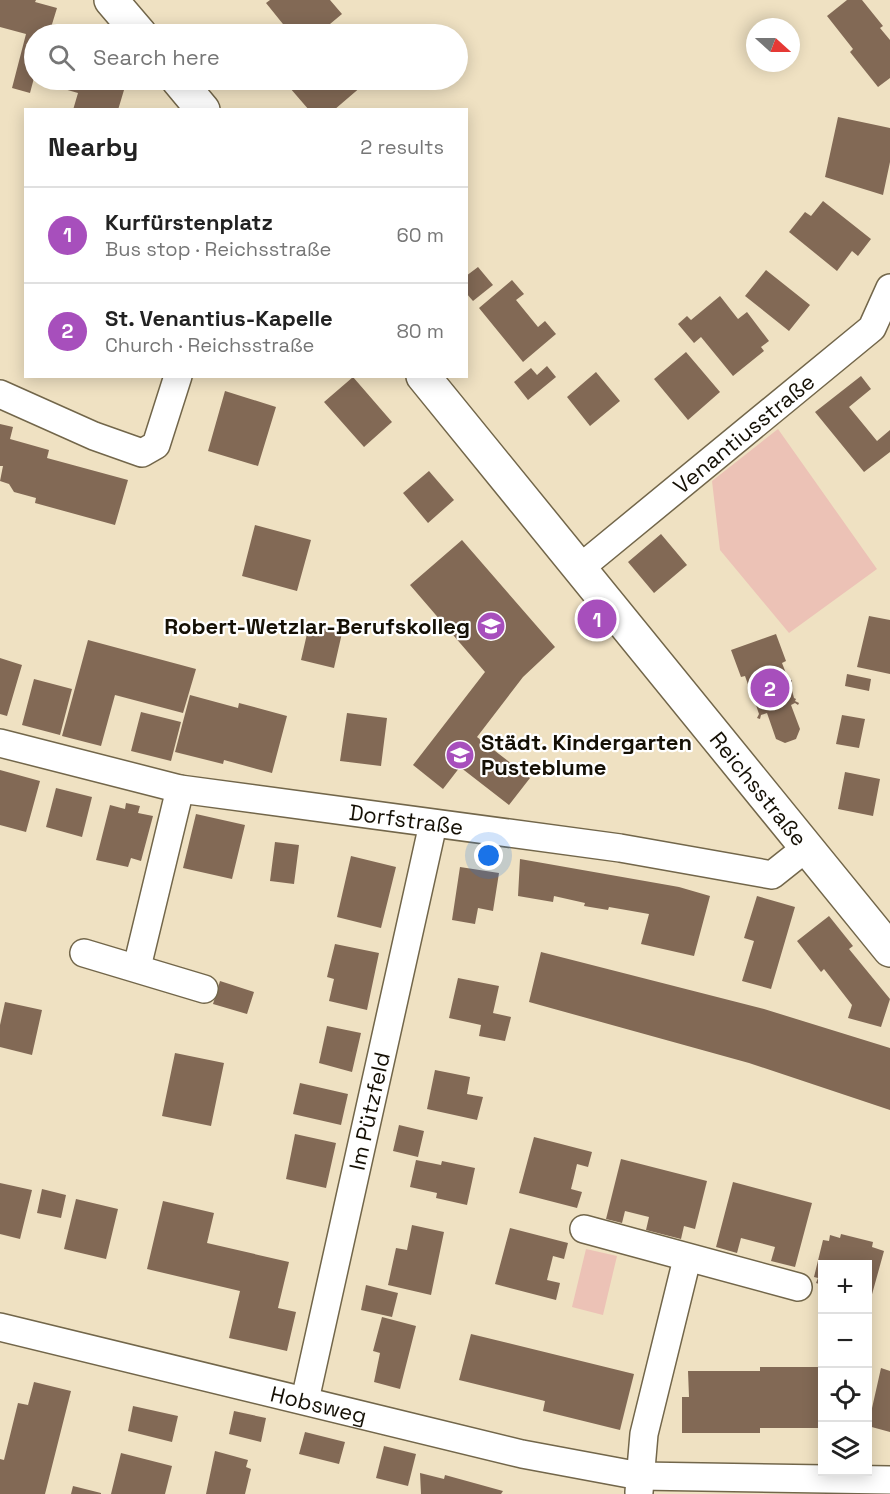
<!DOCTYPE html>
<html lang="en">
<head>
<meta charset="utf-8">
<style>
	body { margin:0; font-family:"Space Grotesk",sans-serif; background:#f2f2f2; color:#222 }
	.controls { position:absolute; right:18px; bottom:18px; display:grid; overflow:hidden; border-radius:0px; box-shadow:0 3px 15px #0003 }
	.controls button { width:54px; height:54px; display:grid; place-items:center; padding:0; border:0; border-bottom:2px solid #e0e0e0; background:#fff; color:#222; font:30px sans-serif }
	.compass { position:absolute; left:746px; top:18px; width:54px; height:54px; border-radius:50%; background:#fff; box-shadow:0 3px 15px #0003; rotate:111deg }
	.you { position:absolute; left:489px; top:856px; width:21px; height:21px; margin:-15px; border:4px solid #fff; border-radius:50%; background:#1a73e8; box-shadow:0 0 0 9px #1a73e833 }
	.badge { display:grid; place-items:center; width:39px; height:39px; border-radius:50%; background:#a74fbc; color:#fff; font-size:20px; font-weight:700 }
	.pin { position:absolute; translate:-50% -50%; border:3px solid #fff; box-shadow:0 2px 6px #0006 }
	.list { margin:0; padding:0; list-style:none }
	h2 { display:flex; justify-content:space-between; align-items:center; height:78px; margin:0; padding:0 24px; font-size:26px }
	h2 small { font-size:20px; font-weight:400; color:#767676 }
	.list li { display:grid; grid-template-columns:39px 1fr auto; gap:18px; align-items:center; box-sizing:border-box; height:96px; padding:0 24px; border-top:2px solid #e0e0e0 }
	.list b { display:block; font-size:22px; white-space:nowrap }
	.list p { margin:0; font-size:20px; white-space:nowrap; color:#767676 }
	.list em { font-size:20px; font-style:normal; color:#767676 }
	.icon { flex:none; width:33px; height:33px; fill:none; stroke:currentColor; stroke-width:2; stroke-linecap:round; stroke-linejoin:round }
	.map { position:relative; flex:none; width:890px; height:1494px; overflow:hidden }
	.search { position:absolute; background:#fff; box-shadow:0 3px 15px #0003; left:24px; top:24px; width:444px; height:66px; display:flex; align-items:center; gap:15px; box-sizing:border-box; padding:0 21px; border-radius:33px; color:#767676; font-size:22px }
	.panel { position:absolute; background:#fff; box-shadow:0 3px 15px #0003; left:24px; top:108px; width:444px; height:270px; border-radius:0px }
	.map>svg:first-child { display:block }
	.green { fill:#ecc2b6 }
	.building { fill:#826955 }
	.lines { fill:none; stroke-linecap:round; stroke-linejoin:round }
	.minor-casing { stroke:#72664a; stroke-width:30 }
	.major-casing { stroke:#72664a; stroke-width:36 }
	.minor { stroke:#fff; stroke-width:27 }
	.major { stroke:#fff; stroke-width:33 }
	.labels { text-anchor:middle; stroke-width:4.5; stroke-linejoin:round; paint-order:stroke }
	.street-label { font-size:22px; fill:#151005; stroke:#fff }
	.poi-label { font-size:22px; font-weight:bold; fill:#151005; stroke:#fff; text-anchor:end }
</style>
</head>
<body>
<div class="map">
<svg width="890" height="1494" viewBox="0 0 890 1494">
	<rect width="100%" height="100%" fill="#efe1c2"/>
	<path class="green" d="M778 429 877 569 789 633 720 550 712 481Z
		M586 1249 617 1256 603 1315 572 1307Z"/>
	<path class="building" d="M0 0H36L35 2 57 8 49 34H34V78L30 93 12 88 26 34 0 27Z
		M270 0H330L342 14 318 34H291L266 3Z
		M847 0H862L883 26 880 28 890 40V78L878 87 850 52 853 49 827 16Z
		M59 80H127L118 110H73L78 93 57 87Z
		M299 80H369L334 110H309L290 88Z
		M838 117 890 128V162L883 195 825 177Z
		M823 201 871 239 858 256 852 251 837 271 789 232 805 212 811 216Z
		M478 267 493 285 473 301 466 293V276Z
		M766 270 810 305 789 331 745 296Z
		M512 280 524 294 516 300 538 327 545 321 556 334 523 362 479 308Z
		M720 296 738 319 747 312 769 341 761 347 764 351 733 376 701 337 694 343 678 324 687 316 691 320Z
		M686 352 720 392 688 420 654 379Z
		M547 366 556 377 528 400 514 382 531 368 537 375Z
		M596 372 620 401 590 426 567 397Z
		M861 376 871 389 849 407 877 441 890 430V452L864 472 815 412Z
		M353 377 392 422 364 447 324 402Z
		M225 391 276 407 258 466 208 451Z
		M0 424 13 427 10 439 49 450 47 458 128 480 115 525 35 503 36 498 14 492 9 484 0 481 3 466H0Z
		M429 471 454 500 428 523 403 493Z
		M255 525 311 540 297 591 242 576Z
		M661 534 687 565 654 593 628 562Z
		M462 540 555 647 523 677 477 737 530 778 509 805 460 767 443 789 413 765 485 672 410 585Z
		M869 616 890 620V674L857 667Z
		M309 625 342 633 334 668 301 660Z
		M776 634 786 661 782 663 789 681 792 680V682L790 683 794 698 796 699 795 701 799 703 798 705 795 703 791 705 800 729 796 739 785 743 776 739 767 713 761 715 760 719 757 718 759 714 753 696 750 697 749 694 751 693 745 676 741 677 731 650Z
		M88 640 196 669 183 713 115 695 101 746 62 736Z
		M0 658 22 665 7 716 0 714Z
		M847 674 871 679 869 691 845 686Z
		M34 679 72 689 60 735 22 725Z
		M190 695 238 708 239 703 287 716 272 773 224 760 223 764 175 752Z
		M141 712 181 722 171 761 131 751Z
		M347 713 387 718 381 766 340 761Z
		M842 715 865 719 859 748 836 744Z
		M0 770 40 781 26 832 0 825Z
		M845 772 880 779 873 816 838 809Z
		M56 788 92 797 82 837 46 827Z
		M126 803 140 806 138 813 153 816 141 861 131 858 128 867 96 860 110 805 125 809Z
		M196 814 245 825 232 879 183 868Z
		M275 842 299 845 294 884 270 881Z
		M351 856 396 867 381 928 337 917Z
		M520 859 679 887 710 896 694 956 641 944 649 914 609 907 608 910 584 906 585 903 554 896 553 902 518 896Z
		M460 867 499 873 493 911 478 908 475 924 452 920Z
		M757 896 795 907 771 989 742 981 754 941 744 938Z
		M829 916 853 946 849 949 890 999 881 1027 848 1018 852 1005 824 969 821 972 797 941Z
		M335 944 379 953 367 1010 329 1001 334 979 327 977Z
		M541 952 764 1009 890 1048V1110L749 1063 529 1002Z
		M458 978 499 986 493 1013 511 1017 505 1041 479 1036 481 1025 449 1018Z
		M220 981 254 992 247 1014 213 1004Z
		M5 1002 42 1010 32 1055 0 1047V1025Z
		M327 1026 361 1033 352 1072 319 1063Z
		M175 1053 224 1063 211 1126 162 1116Z
		M435 1070 470 1077 467 1094 483 1097 477 1120 427 1109Z
		M300 1083 348 1094 341 1125 293 1114Z
		M399 1125 424 1131 418 1157 393 1151Z
		M295 1134 336 1143 326 1188 286 1179Z
		M534 1137 592 1152 588 1167 577 1164 574 1177 571 1189 582 1192 577 1208 519 1193Z
		M621 1159 707 1181 695 1229 684 1226 681 1239 646 1230 649 1217 625 1211 622 1223 606 1219Z
		M416 1160 441 1165 442 1161 475 1168 467 1205 436 1198 437 1193 410 1187Z
		M733 1182 812 1203 795 1267 771 1261 775 1247 741 1238 737 1253 716 1247Z
		M0 1183 32 1190 20 1239 0 1234Z
		M42 1189 66 1195 61 1218 37 1213Z
		M76 1199 118 1209 106 1259 64 1249Z
		M163 1201 214 1213 207 1243 289 1262 278 1308 296 1312 287 1351 229 1338 240 1291 147 1269Z
		M412 1225 444 1232 431 1295 388 1285 396 1248 407 1250Z
		M510 1228 568 1243 564 1259 553 1256 547 1280 560 1283 556 1300 495 1284Z
		M841 1234 873 1242 872 1247 884 1251 871 1298 868 1297V1264H822V1285L816 1283 818 1278 814 1277 823 1240 829 1241 830 1235 840 1238Z
		M366 1285 398 1293 392 1317 361 1310Z
		M382 1317 416 1326 400 1389 374 1382 380 1353 373 1351Z
		M471 1334 634 1374 620 1430 543 1411 545 1401 459 1380Z
		M760 1367H822V1428H760V1433H682V1397H689L688 1371H760Z
		M881 1368 890 1371V1432L868 1426Z
		M34 1382 71 1391 45 1494H0V1459L4 1460 18 1403 28 1405Z
		M133 1406 178 1416 172 1442 128 1431Z
		M234 1411 266 1418 261 1442 229 1434Z
		M305 1432 345 1442 339 1464 299 1454Z
		M384 1446 416 1454 408 1486 376 1478Z
		M215 1451 248 1460 246 1467 251 1469 245 1494H206Z
		M121 1453 172 1466 165 1494H111Z
		M420 1473 444 1479 445 1475 503 1491 501 1494H421Z
		M73 1486 101 1493V1494H71Z"/>
	<g class="lines">
		<g class="minor-casing">
			<g id="minor">
				<path d="M0 394 94 436 142 453 156 445 178 376"/>
				<path id="s1" d="M580 568 872 328 890 288"/>
				<path id="s2" d="M0 743 180 789 620 848 772 875 806 848"/>
				<path d="M84 953 204 989"/>
				<path d="M137 967 180 789"/>
				<path d="M584 1229 798 1287"/>
				<path id="s3" d="M0 1327 522 1454 640 1476 890 1480"/>
				<path id="s4" d="M305 1400 433 824"/>
				<path d="M639 1492 644 1434 687 1259"/>
			</g>
		</g>
		<g class="major-casing">
			<g id="major">
				<path d="M111 0 140 34"/>
				<path d="M178 80 203 110"/>
				<path id="s5" d="M423 376 890 950"/>
			</g>
		</g>
		<use href="#minor" class="minor"/>
		<use href="#major" class="major"/>
	</g>
	<defs>
		<g id="school-disc" transform="scale(1.5)"><circle r="9.5" fill="#a74fbc" stroke="#fff"/><path d="M0-5L7-2L0 1L-7-2ZM-4 1L0 2.5L4 1V4Q0 6-4 4Z" fill="#fff"/></g>
	</defs>
	<g fill-rule="evenodd">
		<use href="#school-disc" x="491" y="626"/>
		<use href="#school-disc" x="460" y="755"/>
	</g>
	<g class="labels">
		<g class="street-label">
			<text dy="8" stroke="none"><textPath href="#s1" startOffset="212">Venantiusstraße</textPath></text>
			<text dy="8" stroke="none"><textPath href="#s5" startOffset="532">Reichsstraße</textPath></text>
			<text dy="8" stroke="none"><textPath href="#s2" startOffset="414">Dorfstraße</textPath></text>
			<text dy="8" stroke="none"><textPath href="#s4" startOffset="296">Im Pützfeld</textPath></text>
			<text dy="8" stroke="none"><textPath href="#s3" startOffset="328">Hobsweg</textPath></text>
		</g>
		<g class="poi-label">
			<text x="470" y="634">Robert-Wetzlar-Berufskolleg</text>
			<text x="481" y="750" text-anchor="start">Städt. Kindergarten<tspan x="481" dy="25">Pusteblume</tspan></text>
		</g>
	</g>
</svg>
<div class="controls">
<button>+</button>
<button>−</button>
<button><svg class="icon" aria-label="locate" viewBox="0 0 24 24"><circle cx="12" cy="12" r="6"/><path d="M12 2v4M12 18v4M2 12h4M18 12h4"/></svg></button>
<button><svg class="icon" aria-label="layers" viewBox="0 0 24 24"><path d="M12 4l9 5-9 5-9-5zM3 14l9 5 9-5"/></svg></button>
</div>
<svg class="compass" viewBox="-18 -18 36 36"><path d="M0-13l5 13h-10z" fill="#e53935"/><path d="M0 13l5-13h-10z" fill="#767676"/></svg>
<div class="you"></div>
<div class="pin badge" style="left:597px;top:619px">1</div>
<div class="pin badge" style="left:770px;top:688px">2</div>
<div class="search"><svg class="icon" aria-label="search" viewBox="0 0 24 24"><circle cx="10" cy="10" r="6"/><path d="M15 15l6 6"/></svg>Search here</div>
<section class="panel">
<h2>Nearby<small>2 results</small></h2>
<ul class="list">
<li><span class="badge">1</span><div><b>Kurfürstenplatz</b><p>Bus stop · Reichsstraße</p></div><em>60 m</em></li>
<li><span class="badge">2</span><div><b>St. Venantius-Kapelle</b><p>Church · Reichsstraße</p></div><em>80 m</em></li>
</ul>
</section>
</div>
</body>
</html>
